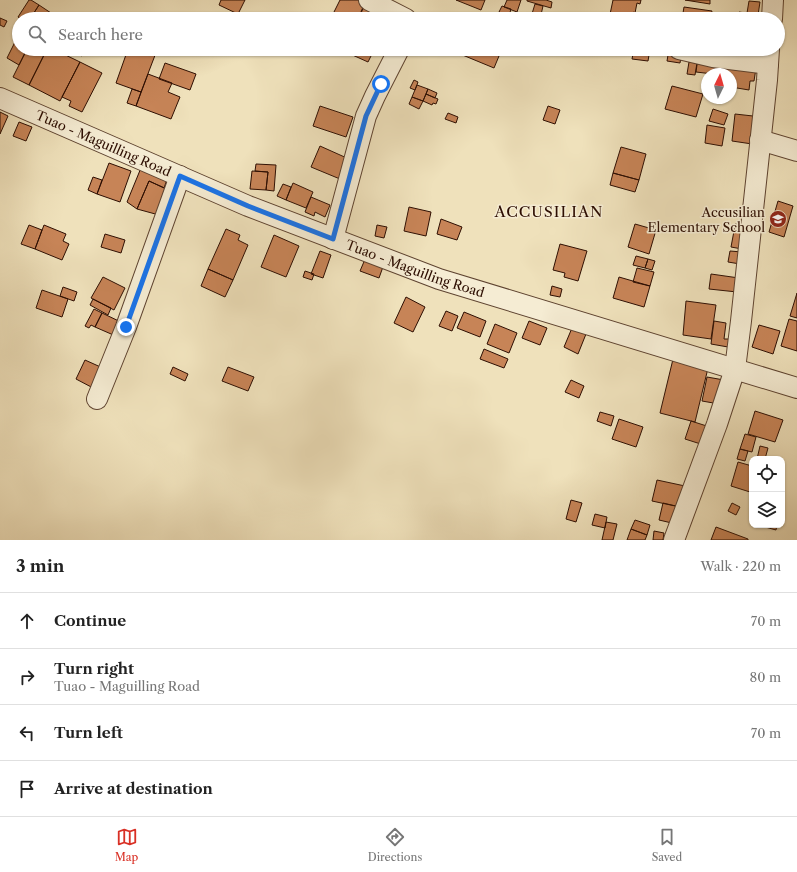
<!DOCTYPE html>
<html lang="en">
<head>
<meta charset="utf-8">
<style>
	body { margin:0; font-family:"Libre Caslon Text",serif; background:#f6f6f6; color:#222 }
	.controls { position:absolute; right:12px; bottom:12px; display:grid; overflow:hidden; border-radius:8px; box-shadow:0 1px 3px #0004 }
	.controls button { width:36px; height:36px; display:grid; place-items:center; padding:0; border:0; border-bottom:1px solid #e0e0e0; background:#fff; color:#222; font:20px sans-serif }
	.compass { position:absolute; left:701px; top:68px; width:36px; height:36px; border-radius:50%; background:#fff; box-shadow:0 1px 3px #0004; rotate:5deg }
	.stop { position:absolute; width:12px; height:12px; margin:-9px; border:3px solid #1a73e8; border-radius:50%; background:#fff }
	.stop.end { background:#1a73e8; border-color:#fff; box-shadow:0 1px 4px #0008 }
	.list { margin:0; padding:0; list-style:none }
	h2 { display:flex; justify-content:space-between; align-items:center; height:52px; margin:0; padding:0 16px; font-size:17px }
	h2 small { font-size:13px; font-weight:400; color:#767676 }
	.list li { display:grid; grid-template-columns:26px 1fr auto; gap:12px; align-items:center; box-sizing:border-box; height:56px; padding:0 16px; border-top:1px solid #e0e0e0 }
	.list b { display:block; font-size:15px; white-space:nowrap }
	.list p { margin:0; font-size:13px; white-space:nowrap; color:#767676 }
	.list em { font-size:13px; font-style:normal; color:#767676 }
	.icon { flex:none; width:22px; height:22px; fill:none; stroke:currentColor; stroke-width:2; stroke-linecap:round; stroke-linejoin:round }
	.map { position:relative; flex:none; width:797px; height:540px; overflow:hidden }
	.search { position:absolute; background:#fff; box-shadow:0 1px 3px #0004; left:12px; right:12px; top:12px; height:44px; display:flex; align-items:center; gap:10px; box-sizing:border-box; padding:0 14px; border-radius:22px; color:#767676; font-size:15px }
	.sheet { height:276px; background:#fff }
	nav { display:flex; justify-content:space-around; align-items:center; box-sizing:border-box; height:56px; border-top:1px solid #e0e0e0; background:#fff; font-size:11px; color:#767676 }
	nav a { display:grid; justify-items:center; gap:2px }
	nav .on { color:#d93025 }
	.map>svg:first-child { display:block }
	.building { fill:#c78457; stroke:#2d0e02 }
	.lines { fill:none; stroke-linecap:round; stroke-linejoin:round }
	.minor-casing { stroke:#5e4330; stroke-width:22 }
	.minor { stroke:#f5ecd3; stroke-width:20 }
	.route { stroke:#1a73e8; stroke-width:5 }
	.labels { text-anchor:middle; stroke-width:3; stroke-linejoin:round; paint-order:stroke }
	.street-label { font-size:13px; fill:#2d0e02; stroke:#f5ecd3 }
	.poi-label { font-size:13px; fill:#2d0e02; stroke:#f5ecd3; text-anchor:end }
	.quarter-label { font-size:15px; letter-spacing:1px; fill:#2d0e02; stroke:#f5ecd3 }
</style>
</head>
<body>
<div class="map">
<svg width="797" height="540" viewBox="0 0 797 540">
	<rect width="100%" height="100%" fill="#efe1bb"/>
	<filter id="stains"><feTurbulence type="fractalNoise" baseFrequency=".005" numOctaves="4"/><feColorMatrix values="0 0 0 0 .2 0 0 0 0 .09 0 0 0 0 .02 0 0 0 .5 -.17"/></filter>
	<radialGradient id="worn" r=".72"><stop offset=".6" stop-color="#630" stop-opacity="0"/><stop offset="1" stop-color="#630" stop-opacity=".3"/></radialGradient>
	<path class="building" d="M29 0H31L39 5 30 19H21L18 17Z
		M221 0H245L238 14 219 5Z
		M340 0H366L358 19 348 14 344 19 333 14Z
		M456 0H485L481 10Z
		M507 0H521L517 12 504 7Z
		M527 0H546L552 2 551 8 527 1Z
		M613 0H641L640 4 637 3 635 13 633 12 632 19H609Z
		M685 0H710V4Z
		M749 1 760 2 758 15 747 13Z
		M366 2 374 7 369 17 361 13Z
		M535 4 543 6 540 19 531 17Z
		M39 5 51 13 47 19H30Z
		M502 6 511 9 509 16 499 12Z
		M684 7 712 11 710 19H682Z
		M739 12 758 15 757 19H738Z
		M449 13 464 19H447Z
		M0 18 7 21 4 27 0 25Z
		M19 34V49H27L19 65 7 58Z
		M27 49H47L29 85 13 77Z
		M47 49H53L80 62 60 101 29 85Z
		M70 49H86L82 56Z
		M128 49H154L157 50 141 92 116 83Z
		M350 49H371L374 50 368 62 348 53Z
		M448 49H482L499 56 494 68Z
		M634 49H650L648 61 632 59Z
		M669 49 682 51 680 63 667 61Z
		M698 57 716 60 713 74 696 72Z
		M80 62 102 73 82 112 69 106 71 101 62 97Z
		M689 62 697 63 695 75 687 74Z
		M165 63 196 74 190 90 159 79Z
		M717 63 724 64 722 74H715Z
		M724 64 756 68 754 81H750L749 90 731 87V74H722Z
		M148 74 172 83 168 92 180 97 171 119 136 106Z
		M414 80 418 82 415 90 410 88Z
		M417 85 428 89 423 101 412 97Z
		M672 86 703 94 696 117 665 109Z
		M132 89 141 92 136 106 127 103Z
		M428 89 437 93 435 98 426 94Z
		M426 94 438 99 436 104 433 103 432 105 423 101Z
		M412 97 423 101 419 109 409 104Z
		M320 106 353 117 346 137 313 126Z
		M548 106 560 110 555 124 543 120Z
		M713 109 728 114 724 125 709 121Z
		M0 112 8 116 0 134Z
		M448 113 458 117 456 123 445 119Z
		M735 114 762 117 759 145 732 141Z
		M19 122 32 127 26 141 13 136Z
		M707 125 725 128 722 146 705 143Z
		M320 146 349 159 340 179 311 167Z
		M621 147 646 154 639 180 613 173Z
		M109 163 131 171 120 202 97 194Z
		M143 163 169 174 164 188 149 181 137 209 127 202Z
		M256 164 276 165 274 191 266 190 268 172 255 171Z
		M252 171 268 172 266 190 250 189Z
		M613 173 639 180 635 192 610 185Z
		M93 177 102 180 97 194 88 190Z
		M149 181 169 190 159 215 137 209Z
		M293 183 313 192 306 208 286 200Z
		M283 184 291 187 286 200 277 196Z
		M311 197 330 205 325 217 315 212 314 216 305 212Z
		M778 201 793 206 784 237 769 232Z
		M409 207 431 212 426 236 404 231Z
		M441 219 462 227 457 240 437 234Z
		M635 224 656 230 649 254 628 247Z
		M735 224 746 226 745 233 734 231Z
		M29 225 42 230 35 249 21 244Z
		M44 225 66 234 63 241 69 244 62 260 35 249Z
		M377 225 387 227 384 238 375 236Z
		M226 229 240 235 238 240 248 245 233 280 208 269Z
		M734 231 745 233 742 249 731 247Z
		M105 234 125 240 121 253 101 247Z
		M274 235 299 246 286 277 261 267Z
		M560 244 587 251 578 281 564 277 565 273 553 270Z
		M320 251 331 255 323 278 311 274Z
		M730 251 742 252 740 264 728 262Z
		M636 256 648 259 645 268 633 265Z
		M366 257 384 264 379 278 360 271Z
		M648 259 655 261 652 270 645 268Z
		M637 268 654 272 650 286 633 282Z
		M208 269 233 280 225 297 201 286Z
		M305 271 314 274 312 280 303 277Z
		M711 274 739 278 737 292 709 289Z
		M103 277 125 288 114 310 91 298Z
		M619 277 650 286 644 307 613 298Z
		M552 286 562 289 560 297 550 295Z
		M63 287 77 292 74 301 60 296Z
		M42 290 68 299 62 317 36 308Z
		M797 293V318L790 316Z
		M406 297 425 307 413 332 394 323Z
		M93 299 111 308 108 315 90 305Z
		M686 301 716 305 711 339 683 335Z
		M94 309 102 313 95 327 91 325 89 328 85 326Z
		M446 311 458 316 452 331 439 326Z
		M464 312 486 321 480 337 457 328Z
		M102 313 125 324 118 337 95 327Z
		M789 319 797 321V351L781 346Z
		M529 321 547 328 540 345 522 338Z
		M714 321 726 323 724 339H729L728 347 711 344Z
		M495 324 517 333 509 353 487 344Z
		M759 325 780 331 773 354 752 347Z
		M572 328 586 334 578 354 564 347Z
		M484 349 508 359 504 368 480 359Z
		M674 355 709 364 695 422 660 413Z
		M85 360 105 369 95 389 76 379Z
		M173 367 188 374 185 381 170 374Z
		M228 367 254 377 248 391 222 381Z
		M707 377 724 380 719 404 702 401Z
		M571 380 584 386 579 398 565 392Z
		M755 411 783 420 775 442 748 434Z
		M600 412 614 416 611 426 597 421Z
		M619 419 643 427 636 447 612 439Z
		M691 421 713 428 707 446 685 439Z
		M745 434 756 437 752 452 740 449Z
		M760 446 768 448 765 459H757Z
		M740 449 748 451 745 461 737 459Z
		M738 462 752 466V490L751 489 750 492 731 486Z
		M657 480 685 486 680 507 652 501Z
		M571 500 582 503 576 522 566 519Z
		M663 503 680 507 676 524 659 520Z
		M732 503 740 507 736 515 728 511Z
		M595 514 607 517 605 528 592 525Z
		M635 520 650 525 647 535 631 529Z
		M606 522 617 524 613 540H602Z
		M758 525H777L776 530Z
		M716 527 748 539V540H711Z
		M631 529 647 535 645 540H627Z
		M654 531 664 533 663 540H653Z"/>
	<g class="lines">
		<g class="minor-casing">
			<g id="minor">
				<path d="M369 0 406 19"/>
				<path d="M772 19 773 0"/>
				<path d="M679 49 713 57 768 64"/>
				<path id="s1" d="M0 98 248 206 439 279 797 388"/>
				<path d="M760 140 797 151"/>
				<path d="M333 239 366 116 375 96 399 49"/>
				<path d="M97 399 126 327 180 176"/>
				<path d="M674 540 717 424 735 369 741 321 767 80 769 49"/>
			</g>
		</g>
		<use href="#minor" class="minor"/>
	</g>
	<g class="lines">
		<path class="route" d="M126 327 180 176 248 206 333 239 366 116 381 84"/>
	</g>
	<defs>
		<g id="school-disc" transform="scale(0.9)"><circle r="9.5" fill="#8f2418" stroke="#f5ecd3"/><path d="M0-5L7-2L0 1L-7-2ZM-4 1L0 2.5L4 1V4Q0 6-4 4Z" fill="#fff"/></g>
	</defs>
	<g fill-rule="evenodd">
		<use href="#school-disc" x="778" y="219"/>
	</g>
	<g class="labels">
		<g class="street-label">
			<text dy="5" stroke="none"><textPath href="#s1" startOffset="113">Tuao - Maguilling Road</textPath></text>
			<text dy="5" stroke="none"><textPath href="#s1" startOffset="449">Tuao - Maguilling Road</textPath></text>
		</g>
		<g class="poi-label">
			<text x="765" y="217">Accusilian<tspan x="765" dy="15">Elementary School</tspan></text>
		</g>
		<g class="quarter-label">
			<text x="549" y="217">ACCUSILIAN</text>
		</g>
	</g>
	<rect width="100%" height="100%" filter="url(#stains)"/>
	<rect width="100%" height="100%" fill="url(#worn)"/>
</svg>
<div class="controls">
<button><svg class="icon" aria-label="locate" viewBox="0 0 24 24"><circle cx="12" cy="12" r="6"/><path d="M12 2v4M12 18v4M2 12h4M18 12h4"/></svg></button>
<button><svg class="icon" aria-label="layers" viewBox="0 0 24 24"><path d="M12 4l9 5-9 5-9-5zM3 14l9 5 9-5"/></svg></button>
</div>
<svg class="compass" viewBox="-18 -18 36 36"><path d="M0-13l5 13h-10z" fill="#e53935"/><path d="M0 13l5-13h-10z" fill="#767676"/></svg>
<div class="stop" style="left:381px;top:84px"></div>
<div class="stop end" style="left:126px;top:327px"></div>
<div class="search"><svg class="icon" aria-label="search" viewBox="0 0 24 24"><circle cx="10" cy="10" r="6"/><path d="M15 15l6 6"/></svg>Search here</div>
</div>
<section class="sheet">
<h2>3 min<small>Walk · 220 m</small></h2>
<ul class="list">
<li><svg class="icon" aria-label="ahead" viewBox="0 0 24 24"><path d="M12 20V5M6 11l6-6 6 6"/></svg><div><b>Continue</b></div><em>70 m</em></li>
<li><svg class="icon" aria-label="right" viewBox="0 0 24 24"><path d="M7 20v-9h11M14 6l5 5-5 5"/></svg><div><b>Turn right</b><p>Tuao - Maguilling Road</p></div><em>80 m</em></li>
<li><svg class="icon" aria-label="left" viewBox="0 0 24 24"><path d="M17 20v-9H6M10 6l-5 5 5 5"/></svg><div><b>Turn left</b></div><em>70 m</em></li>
<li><svg class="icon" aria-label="arrive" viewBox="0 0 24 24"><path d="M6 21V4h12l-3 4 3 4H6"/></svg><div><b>Arrive at destination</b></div></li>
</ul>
</section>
<nav>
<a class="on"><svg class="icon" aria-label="map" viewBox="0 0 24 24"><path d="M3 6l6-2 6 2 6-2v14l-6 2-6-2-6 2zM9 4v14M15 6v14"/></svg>Map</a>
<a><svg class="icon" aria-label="directions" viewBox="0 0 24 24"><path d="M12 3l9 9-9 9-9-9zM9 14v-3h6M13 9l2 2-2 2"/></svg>Directions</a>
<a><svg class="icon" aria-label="saved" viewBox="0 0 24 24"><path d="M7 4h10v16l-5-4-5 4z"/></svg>Saved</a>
</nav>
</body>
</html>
